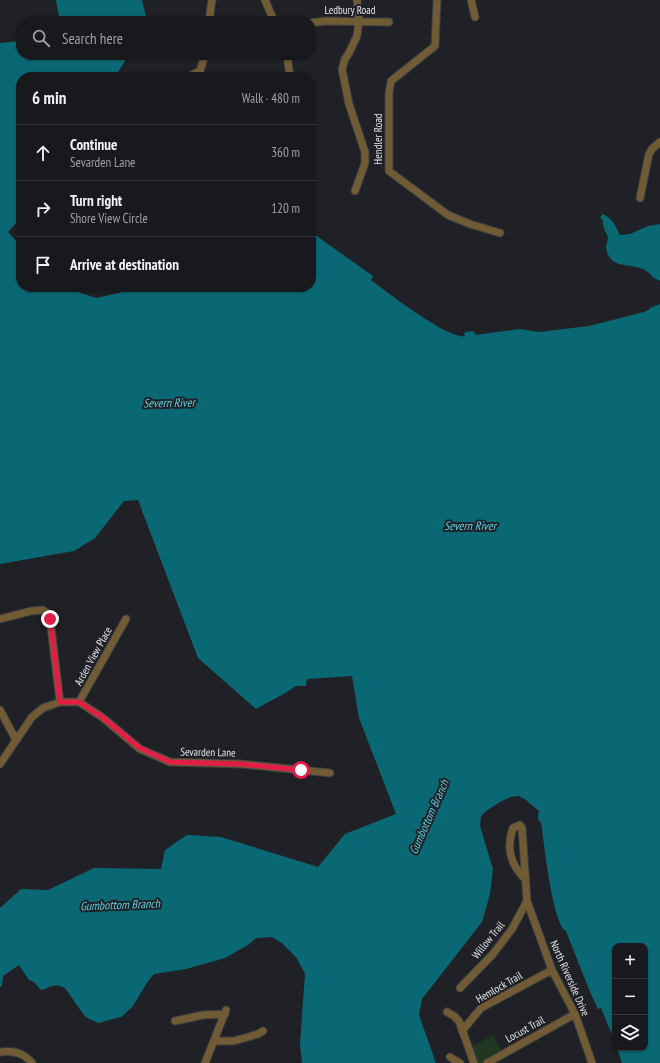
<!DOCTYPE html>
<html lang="en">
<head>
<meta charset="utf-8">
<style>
	body { margin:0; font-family:"PT Sans Narrow",sans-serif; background:#242629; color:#f1f3f6 }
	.controls { position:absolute; right:12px; bottom:12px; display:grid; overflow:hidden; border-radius:8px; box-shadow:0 1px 3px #0004 }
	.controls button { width:36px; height:36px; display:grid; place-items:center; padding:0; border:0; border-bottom:1px solid #36383b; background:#17191c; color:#f1f3f6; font:20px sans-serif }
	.stop { position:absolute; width:12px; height:12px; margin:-9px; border:3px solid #e11d48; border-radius:50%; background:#fff }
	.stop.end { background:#e11d48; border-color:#fff; box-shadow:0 1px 4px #0008 }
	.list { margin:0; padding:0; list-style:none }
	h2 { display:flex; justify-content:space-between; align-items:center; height:52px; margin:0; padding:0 16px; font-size:17px }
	h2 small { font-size:13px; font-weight:400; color:#9ea0a3 }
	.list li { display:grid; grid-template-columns:26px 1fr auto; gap:12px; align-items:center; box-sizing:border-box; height:56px; padding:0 16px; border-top:1px solid #36383b }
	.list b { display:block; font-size:15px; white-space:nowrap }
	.list p { margin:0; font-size:13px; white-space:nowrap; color:#9ea0a3 }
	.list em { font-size:13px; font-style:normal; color:#9ea0a3 }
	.icon { flex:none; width:22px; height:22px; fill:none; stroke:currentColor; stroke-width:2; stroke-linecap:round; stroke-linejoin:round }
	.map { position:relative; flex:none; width:660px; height:1063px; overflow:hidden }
	.search { position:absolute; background:#17191c; box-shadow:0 1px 3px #0004; left:16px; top:16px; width:300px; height:44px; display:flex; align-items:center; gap:10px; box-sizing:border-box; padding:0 14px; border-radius:16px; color:#9ea0a3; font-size:15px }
	.panel { position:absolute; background:#17191c; box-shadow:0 1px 3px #0004; left:16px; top:72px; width:300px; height:220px; border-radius:16px }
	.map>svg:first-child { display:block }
	.green { fill:#203822 }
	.water { fill:#0a6874 }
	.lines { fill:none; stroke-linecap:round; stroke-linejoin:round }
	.minor-casing { stroke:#3b3d41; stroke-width:9 }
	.minor { stroke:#715b34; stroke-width:7 }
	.route { stroke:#e11d48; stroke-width:5 }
	.labels { text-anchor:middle; stroke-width:4; stroke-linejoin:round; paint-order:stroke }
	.street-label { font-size:11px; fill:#e4e6e9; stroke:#1f2126 }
	.water-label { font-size:12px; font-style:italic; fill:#5bd2e4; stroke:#1f2126 }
</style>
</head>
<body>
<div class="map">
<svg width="660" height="1063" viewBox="0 0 660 1063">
	<rect width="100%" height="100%" fill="#1f2126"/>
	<path class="green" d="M493 1035 501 1051 483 1063H478L471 1047Z"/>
	<path class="water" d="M56 0H142L147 21H60Z
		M21 41V55H129L115 77H21V213L16 223 8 232 21 246V287H70L81 293 96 298 119 293 138 287H311V232L373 276 371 280 372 281C389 293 447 339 465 336L464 333 466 332 473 331 476 335 520 329 539 332 589 326 644 312 649 310 650 308 660 304V1063H622L617 1048H645V946H615V1042L601 1008 598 1009 590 992 566 931C552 923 544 841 541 822L539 821 538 816 539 811 526 800 519 796 511 797 500 802 486 811 481 816 480 826 493 869 490 894 482 922 422 999 419 1015 436 1063H302L300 1044 305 974 296 957 283 944 272 937 256 938 248 945 225 958 186 969 154 974 148 981 133 1006 125 1014 121 1017 109 1020 99 1023 89 1019 84 1015 65 988C55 982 50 988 41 990L34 982 29 980 19 965 3 976 2 986 0 987V908L21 889 48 890 94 868 161 869 165 850 187 835 221 837 318 867 345 834 396 814 359 718 352 676 307 679 306 686H296L287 692 256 709 198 658 138 500 124 501 95 538 74 551 0 564V43Z
		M603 214C613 219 615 225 620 235L630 234 648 226 660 224V281C652 278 651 274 645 270 631 262 609 271 606 247 606 244 608 241 608 238 607 231 602 230 603 221L600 217Z"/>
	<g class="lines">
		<g class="minor-casing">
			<path id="minor" d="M265 0 274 21
				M437 0 435 46 391 81 389 93V171L448 215 470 224 500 233
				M471 0 475 17
				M209 21 212 0
				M311 23 325 21 389 22
				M287 55 290 77
				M188 77 200 71 205 55
				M355 191 365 163V152L349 104 342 69 345 59 349 53 357 36 359 21 357 0
				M640 198 649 154 652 149 660 142
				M0 619 31 611 43 610 47 613 50 619 60 702
				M79 702 126 619
				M0 710 16 740
				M0 764 32 717 43 708 60 702H79L102 717 140 749 170 762 241 764 330 773
				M525 879C510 864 506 848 513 828L520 825 522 828 527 901 552 970 575 1014 592 1063
				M460 988 493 954 512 929 527 901
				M447 1012 454 1016 459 1021 474 1063
				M175 1021 203 1015 225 1014
				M462 1031 481 1008 552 970
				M214 1041H234L258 1034 263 1031
				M0 1052C13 1050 24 1053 32 1063
				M450 1057 460 1063
				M205 1063 226 1010
				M487 1063 575 1014"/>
		</g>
		<use href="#minor" class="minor"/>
	</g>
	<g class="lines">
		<path class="route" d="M50 619 60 702H79L102 717 140 748 170 762 241 764 301 770"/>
	</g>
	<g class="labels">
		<g class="street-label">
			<text x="350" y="14">Ledbury Road</text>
			<text transform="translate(378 139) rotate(-90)" y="4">Hendler Road</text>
			<text transform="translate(93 656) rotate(-61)" y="4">Arden View Place</text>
			<text transform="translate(208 752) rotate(1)" y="4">Sevarden Lane</text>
			<text transform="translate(488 940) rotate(-51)" y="4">Willow Trail</text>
			<text transform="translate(570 978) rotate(66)" y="4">North Riverside Drive</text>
			<text transform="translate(499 987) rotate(-30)" y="4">Hemlock Trail</text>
			<text transform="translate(525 1029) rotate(-29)" y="4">Locust Trail</text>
		</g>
		<g class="water-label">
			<text transform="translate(169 403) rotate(-1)" y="4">Severn River</text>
			<text x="470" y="530">Severn River</text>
			<text transform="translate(429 817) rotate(-66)" y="4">Gumbottom Branch</text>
			<text transform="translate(120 905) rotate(-2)" y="4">Gumbottom Branch</text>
		</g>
	</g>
</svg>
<div class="controls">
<button>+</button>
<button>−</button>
<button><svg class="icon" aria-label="layers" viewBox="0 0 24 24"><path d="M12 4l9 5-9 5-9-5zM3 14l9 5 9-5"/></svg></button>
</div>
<div class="stop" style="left:301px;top:770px"></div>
<div class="stop end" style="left:50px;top:619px"></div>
<div class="search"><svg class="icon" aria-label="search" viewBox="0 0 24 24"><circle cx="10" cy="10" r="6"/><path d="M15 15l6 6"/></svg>Search here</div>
<section class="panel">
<h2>6 min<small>Walk · 480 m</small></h2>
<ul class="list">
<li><svg class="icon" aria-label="ahead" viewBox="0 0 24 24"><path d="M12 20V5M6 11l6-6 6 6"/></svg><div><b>Continue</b><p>Sevarden Lane</p></div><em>360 m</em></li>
<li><svg class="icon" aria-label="right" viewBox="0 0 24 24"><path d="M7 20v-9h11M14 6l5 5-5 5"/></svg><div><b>Turn right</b><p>Shore View Circle</p></div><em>120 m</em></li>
<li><svg class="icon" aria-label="arrive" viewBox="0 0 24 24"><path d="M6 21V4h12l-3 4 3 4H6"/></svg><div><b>Arrive at destination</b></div></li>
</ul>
</section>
</div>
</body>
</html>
